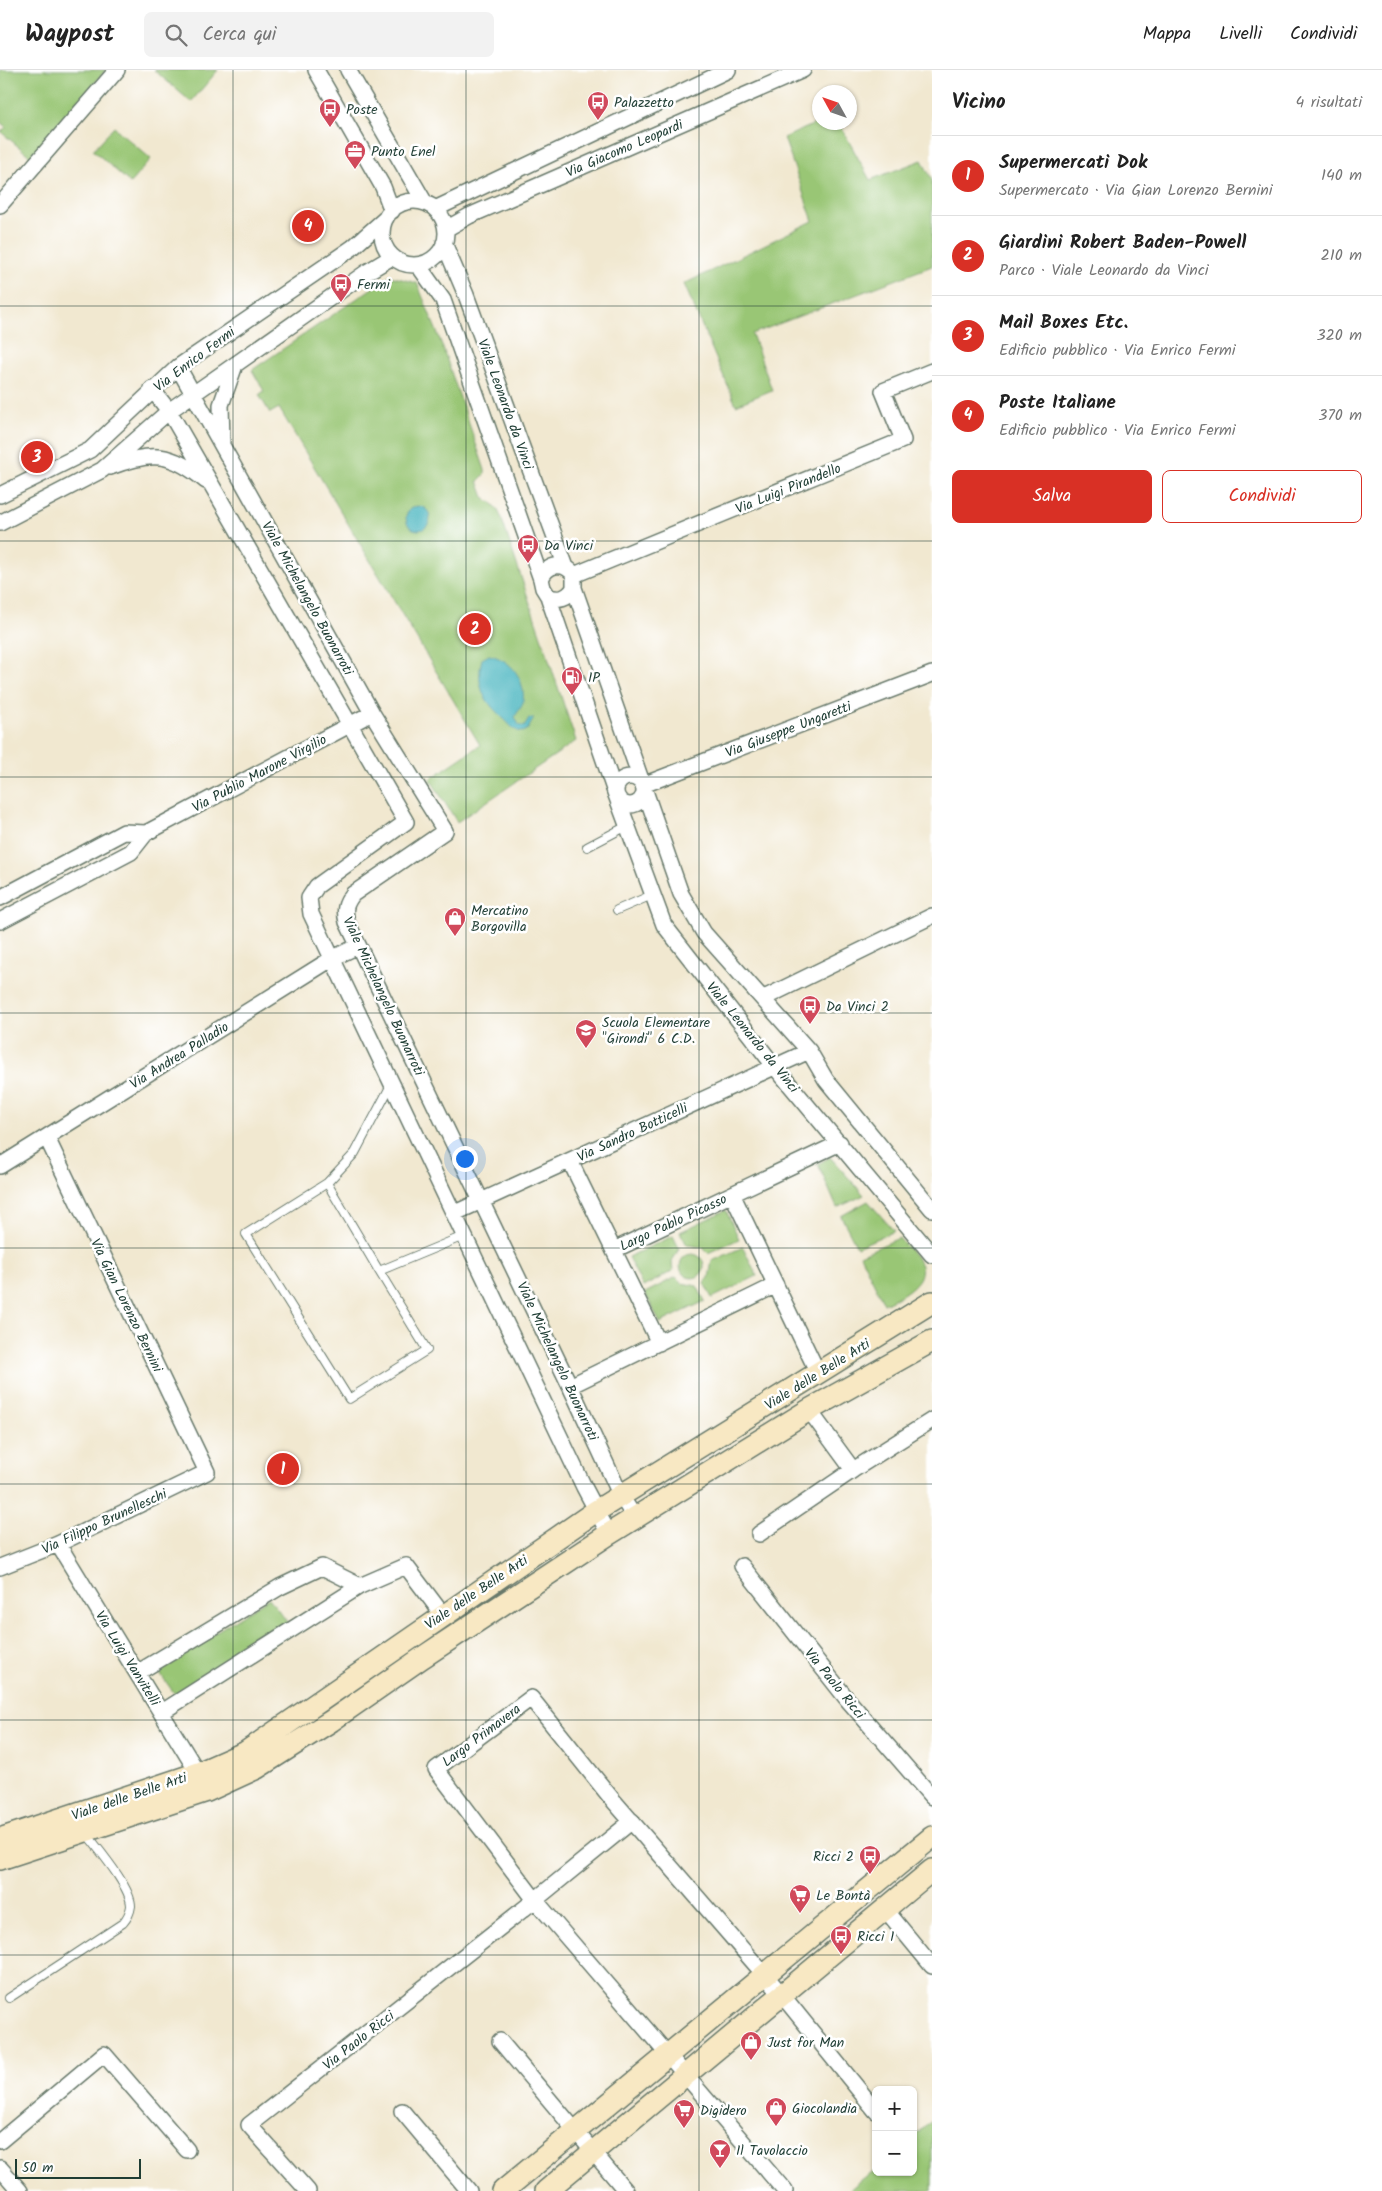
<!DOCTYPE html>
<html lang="it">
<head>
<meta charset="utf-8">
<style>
	body { margin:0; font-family:Kalam,sans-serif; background:#f2f2f2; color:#222 }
	.controls { position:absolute; right:15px; bottom:15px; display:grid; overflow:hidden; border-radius:8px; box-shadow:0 1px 4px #0004 }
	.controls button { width:45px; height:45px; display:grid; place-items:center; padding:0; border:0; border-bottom:1px solid #e0e0e0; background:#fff; color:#222; font:25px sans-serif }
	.compass { position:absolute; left:812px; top:15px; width:45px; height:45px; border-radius:50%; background:#fff; box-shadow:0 1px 4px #0004; rotate:310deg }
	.scale { position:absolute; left:15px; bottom:12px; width:126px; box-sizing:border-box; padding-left:5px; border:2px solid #1f3d34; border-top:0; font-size:14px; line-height:18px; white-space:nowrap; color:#1f3d34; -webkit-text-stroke:4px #fff; paint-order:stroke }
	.you { position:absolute; left:464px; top:1088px; width:18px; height:18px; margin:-12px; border:4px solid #fff; border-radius:50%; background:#1a73e8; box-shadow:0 0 0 8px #1a73e833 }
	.badge { display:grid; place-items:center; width:32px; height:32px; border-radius:50%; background:#d93025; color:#fff; font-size:16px; font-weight:700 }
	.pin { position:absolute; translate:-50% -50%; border:2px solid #fff; box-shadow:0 1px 5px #0006 }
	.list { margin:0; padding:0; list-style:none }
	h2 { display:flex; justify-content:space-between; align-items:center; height:65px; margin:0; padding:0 20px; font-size:21px }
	h2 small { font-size:16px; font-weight:400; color:#767676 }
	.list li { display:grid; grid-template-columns:32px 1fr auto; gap:15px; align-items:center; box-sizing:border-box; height:80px; padding:0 20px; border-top:1px solid #e0e0e0 }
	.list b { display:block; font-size:19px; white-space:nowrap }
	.list p { margin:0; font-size:16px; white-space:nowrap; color:#767676 }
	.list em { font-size:16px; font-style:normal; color:#767676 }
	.actions { display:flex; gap:10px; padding:15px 20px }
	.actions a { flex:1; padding:11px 0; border:1px solid #d93025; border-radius:8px; text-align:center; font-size:18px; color:#d93025 }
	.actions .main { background:#d93025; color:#fff }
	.icon { flex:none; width:28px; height:28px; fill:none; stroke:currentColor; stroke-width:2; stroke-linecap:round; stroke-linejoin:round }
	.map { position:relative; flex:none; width:932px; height:2121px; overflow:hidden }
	header { display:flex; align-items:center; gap:30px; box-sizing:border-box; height:70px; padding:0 25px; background:#fff; border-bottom:1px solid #e0e0e0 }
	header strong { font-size:24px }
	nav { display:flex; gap:28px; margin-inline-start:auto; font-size:18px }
	.search { width:350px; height:45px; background:#f2f2f2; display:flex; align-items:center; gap:12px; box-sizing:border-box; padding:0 18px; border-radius:8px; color:#767676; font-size:19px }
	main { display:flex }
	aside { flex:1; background:#fff }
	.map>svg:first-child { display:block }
	.green { fill:#99c674; stroke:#5c8254 }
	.water { fill:#42b2bd; stroke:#307878 }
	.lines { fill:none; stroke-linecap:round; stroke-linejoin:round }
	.lane-casing { stroke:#68796b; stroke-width:10 }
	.street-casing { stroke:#68796b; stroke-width:18 }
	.secondary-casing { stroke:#68796b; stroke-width:24 }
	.lane { stroke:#fff; stroke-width:8 }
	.street { stroke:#fff; stroke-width:15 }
	.secondary { stroke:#f8e8c3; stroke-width:21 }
	.grid { fill:none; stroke:#1f3d34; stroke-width:1; stroke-opacity:0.55 }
	.labels { text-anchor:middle; stroke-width:5; stroke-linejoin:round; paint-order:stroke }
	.poi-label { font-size:14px; fill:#1f3d34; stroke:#fff; text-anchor:start }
	.street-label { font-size:14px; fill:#1f3d34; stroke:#fff }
</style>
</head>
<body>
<header>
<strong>Waypost</strong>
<div class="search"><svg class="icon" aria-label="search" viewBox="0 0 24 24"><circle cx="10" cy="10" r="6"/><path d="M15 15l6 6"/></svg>Cerca qui</div>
<nav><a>Mappa</a><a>Livelli</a><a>Condividi</a></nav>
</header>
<main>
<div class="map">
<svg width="932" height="2121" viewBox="0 0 932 2121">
	<rect width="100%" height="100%" fill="#fff"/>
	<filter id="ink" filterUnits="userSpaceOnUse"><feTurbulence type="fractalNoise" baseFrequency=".02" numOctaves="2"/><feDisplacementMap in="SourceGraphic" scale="10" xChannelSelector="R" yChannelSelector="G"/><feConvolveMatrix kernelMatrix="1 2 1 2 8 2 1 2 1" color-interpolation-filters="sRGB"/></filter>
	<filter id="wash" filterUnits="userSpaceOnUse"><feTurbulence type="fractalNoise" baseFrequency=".0096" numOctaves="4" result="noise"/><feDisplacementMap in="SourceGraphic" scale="20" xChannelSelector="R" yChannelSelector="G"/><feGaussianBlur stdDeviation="1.12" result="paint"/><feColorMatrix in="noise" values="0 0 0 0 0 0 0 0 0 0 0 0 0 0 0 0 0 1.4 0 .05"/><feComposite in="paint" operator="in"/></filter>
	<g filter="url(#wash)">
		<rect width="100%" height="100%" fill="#f1e8d0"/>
		<path class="green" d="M0 0H106L31 87 1 62 6 57 0 52Z
			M154 0H218L191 32Z
			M819 52 839 53 870 110 922 90 932 110V196L752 264 772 320 736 335 684 214 813 151 784 68Z
			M114 57 151 89 130 113 93 80Z
			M390 206 417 213 439 267 485 400V404L478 411 485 430C494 431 498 440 501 447L576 671 457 752 430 709 480 675 279 338 270 343 259 325 264 321 252 300Z
			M830 1087 864 1125 837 1138 818 1094Z
			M868 1131 894 1161 857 1177 841 1146Z
			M726 1140 739 1169 708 1183 702 1177 687 1175 680 1162Z
			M673 1166 679 1178 672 1192 673 1201 643 1217 628 1187Z
			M899 1168C905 1176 918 1186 921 1196 926 1214 897 1228 884 1234L860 1185Z
			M743 1177 757 1206 712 1228 704 1213 709 1208 712 1191Z
			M680 1196a12 12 0 1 1 24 0a12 12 0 1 1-24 0Z
			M676 1207 682 1213 697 1216 705 1231 660 1253 645 1223Z
			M269 1528 289 1554 176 1626 157 1599Z
			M932 2051V2121H848L876 2098V2102H913V2067Z"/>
		<path class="water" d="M406 448a12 12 0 1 1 24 0a12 12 0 1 1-24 0Z
			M489 585C511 589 526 609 523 633 522 637 517 642 515 647L519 655 524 657 529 649 534 648 528 659 523 662C515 662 510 655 504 649 484 631 475 616 482 589Z"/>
	</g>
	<g filter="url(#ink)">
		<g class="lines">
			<g class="lane-casing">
				<path id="lane" d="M587 777 627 756
					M617 840 652 825
					M392 1013 355 1083 327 1113 246 1164 349 1329 427 1280 379 1201 466 1165
					M327 1113 379 1201
					M9 1928 123 1853C127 1848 130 1844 131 1836 131 1817 98 1779 86 1763"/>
			</g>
			<g class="street-casing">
				<path id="street" d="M316 0 383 117 392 141
					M348 0 425 133
					M382 163a32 32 0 1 1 64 0a32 32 0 1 1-64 0Z
					M0 135 117 0
					M435 139 728 0
					M446 159 469 146 803 0
					M444 173 466 225 566 497
					M418 195 443 230 541 509 543 518 548 526 616 725 664 855 775 997 932 1185
					M178 297 372 643 445 761 353 824C345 834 344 840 347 852L570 1316 621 1426 635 1448
					M152 319 169 341 406 752 317 816 309 828 311 844 584 1417 609 1464
					M222 372 221 335 235 295
					M110 397C152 381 171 382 206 411
					M0 425 90 380 178 297 352 178 386 148
					M0 453 102 400 169 341 367 202 392 187
					M574 505 903 370 883 321 932 301
					M541 509C547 493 565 491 574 505V518L681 824 704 863 809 981 826 1010 932 1139
					M548 526C559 531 568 528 574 518
					M616 721a14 14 0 1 1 28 0a14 14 0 1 1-28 0Z
					M643 715 932 604
					M0 828 124 762 146 763
					M0 851 131 782 146 763 372 643
					M764 928 932 846
					M570 1091 659 1273
					M0 1096 333 888 358 876
					M732 1124 818 1303
					M455 1143 809 981
					M614 1180 840 1073
					M570 1316 776 1215
					M809 1340 853 1400 932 1350
					M759 1464 853 1400
					M58 1474 198 1703
					M742 1496 847 1629 932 1727
					M0 1497 58 1474 207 1402 47 1068
					M137 1603 280 1517 322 1497 360 1516 406 1496 443 1545
					M162 1642 360 1516
					M885 1839 932 1896
					M500 1971 626 2121
					M402 2041 469 2121
					M0 2071 104 1984 187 2080
					M0 2098 20 2121
					M308 2121 249 2055 535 1830 632 1751
					M785 2121 535 1830 436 1699 531 1628 612 1729 782 1925 876 2041"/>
			</g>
			<g class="secondary-casing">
				<path id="secondary" d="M0 1769 198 1703 246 1682 596 1441 932 1232
					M0 1789 207 1721 257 1698 331 1651 423 1587 609 1464 809 1340 932 1271
					M503 2121 932 1767
					M546 2121 932 1800"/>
			</g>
			<use href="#lane" class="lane"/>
			<use href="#street" class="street"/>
			<use href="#secondary" class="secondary"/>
		</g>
	</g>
	<path class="grid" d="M233 0V2121M466 0V2121M699 0V2121M0 236H932M0 471H932M0 707H932M0 943H932M0 1178H932M0 1414H932M0 1650H932M0 1885H932"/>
	<defs>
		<g id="bus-pin" transform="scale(1.125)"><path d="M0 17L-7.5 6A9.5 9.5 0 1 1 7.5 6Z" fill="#d1495b" stroke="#fff"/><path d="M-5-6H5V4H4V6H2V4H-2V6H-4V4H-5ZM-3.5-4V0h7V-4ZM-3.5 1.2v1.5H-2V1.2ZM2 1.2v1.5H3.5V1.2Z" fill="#fff"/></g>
		<g id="office-pin" transform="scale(1.125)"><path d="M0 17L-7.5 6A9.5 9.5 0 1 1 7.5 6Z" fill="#d1495b" stroke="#fff"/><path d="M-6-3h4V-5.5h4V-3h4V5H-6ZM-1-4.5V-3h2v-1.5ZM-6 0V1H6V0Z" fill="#fff"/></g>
		<g id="fuel-pin" transform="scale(1.125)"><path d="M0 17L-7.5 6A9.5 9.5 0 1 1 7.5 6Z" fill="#d1495b" stroke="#fff"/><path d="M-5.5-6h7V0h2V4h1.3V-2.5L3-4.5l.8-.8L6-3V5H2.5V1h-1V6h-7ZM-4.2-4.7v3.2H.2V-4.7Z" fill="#fff"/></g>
		<g id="shop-pin" transform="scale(1.125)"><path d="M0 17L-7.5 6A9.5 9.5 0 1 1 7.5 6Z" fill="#d1495b" stroke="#fff"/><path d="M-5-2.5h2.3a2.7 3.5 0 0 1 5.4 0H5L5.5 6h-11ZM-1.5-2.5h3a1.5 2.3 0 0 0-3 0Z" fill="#fff"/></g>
		<g id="school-pin" transform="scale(1.125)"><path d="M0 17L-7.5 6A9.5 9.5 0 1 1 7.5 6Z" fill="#d1495b" stroke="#fff"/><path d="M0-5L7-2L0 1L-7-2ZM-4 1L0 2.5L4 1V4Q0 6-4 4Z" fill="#fff"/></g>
		<g id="supermarket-pin" transform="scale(1.125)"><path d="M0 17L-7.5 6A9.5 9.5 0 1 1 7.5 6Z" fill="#d1495b" stroke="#fff"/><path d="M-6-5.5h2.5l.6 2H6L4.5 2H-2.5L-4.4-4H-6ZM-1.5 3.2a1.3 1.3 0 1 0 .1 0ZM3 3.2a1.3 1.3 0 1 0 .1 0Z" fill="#fff"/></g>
		<g id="bar-pin" transform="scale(1.125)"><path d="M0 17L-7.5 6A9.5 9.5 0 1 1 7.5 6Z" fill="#d1495b" stroke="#fff"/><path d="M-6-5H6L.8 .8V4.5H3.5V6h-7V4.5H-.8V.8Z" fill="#fff"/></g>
	</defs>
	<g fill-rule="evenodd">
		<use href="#bus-pin" x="598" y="32"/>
		<use href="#bus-pin" x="330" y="39"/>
		<use href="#office-pin" x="355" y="81"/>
		<use href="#bus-pin" x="341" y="214"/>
		<use href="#bus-pin" x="528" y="475"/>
		<use href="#fuel-pin" x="572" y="607"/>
		<use href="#shop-pin" x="455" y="848"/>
		<use href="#bus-pin" x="810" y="936"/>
		<use href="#school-pin" x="586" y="960"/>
		<use href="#bus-pin" x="870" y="1786"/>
		<use href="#supermarket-pin" x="800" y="1825"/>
		<use href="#bus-pin" x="841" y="1866"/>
		<use href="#shop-pin" x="751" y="1972"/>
		<use href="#shop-pin" x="776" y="2038"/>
		<use href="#supermarket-pin" x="684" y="2040"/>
		<use href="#bar-pin" x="720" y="2080"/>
	</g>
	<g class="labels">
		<g class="poi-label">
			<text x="614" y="37">Palazzetto</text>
			<text x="346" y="44">Poste</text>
			<text x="371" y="86">Punto Enel</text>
			<text x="357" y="219">Fermi</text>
			<text x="544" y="480">Da Vinci</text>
			<text x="588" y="612">IP</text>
			<text x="471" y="845">Mercatino<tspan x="471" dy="16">Borgovilla</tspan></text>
			<text x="826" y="941">Da Vinci 2</text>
			<text x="602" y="957">Scuola Elementare<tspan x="602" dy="16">"Girondi" 6 C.D.</tspan></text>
			<text x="854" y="1791" text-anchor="end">Ricci 2</text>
			<text x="816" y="1830">Le Bontà</text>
			<text x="857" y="1871">Ricci 1</text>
			<text x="767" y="1977">Just for Man</text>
			<text x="792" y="2043">Giocolandia</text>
			<text x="700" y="2045">Digidero</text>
			<text x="736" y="2085">Il Tavolaccio</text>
		</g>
		<g class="street-label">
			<text transform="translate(624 78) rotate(-23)" y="5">Via Giacomo Leopardi</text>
			<text transform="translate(194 289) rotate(-37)" y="5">Via Enrico Fermi</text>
			<text transform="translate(506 334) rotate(70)" y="5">Viale Leonardo da Vinci</text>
			<text transform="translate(788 418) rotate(-22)" y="5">Via Luigi Pirandello</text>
			<text transform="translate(308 528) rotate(61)" y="5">Viale Michelangelo Buonarroti</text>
			<text transform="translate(788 659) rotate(-21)" y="5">Via Giuseppe Ungaretti</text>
			<text transform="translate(259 703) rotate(-28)" y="5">Via Publio Marone Virgilio</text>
			<text transform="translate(384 926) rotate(65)" y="5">Viale Michelangelo Buonarroti</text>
			<text transform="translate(753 967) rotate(51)" y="5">Viale Leonardo da Vinci</text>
			<text transform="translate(179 985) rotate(-32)" y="5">Via Andrea Palladio</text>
			<text transform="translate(632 1062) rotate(-25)" y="5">Via Sandro Botticelli</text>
			<text transform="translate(673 1152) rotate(-25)" y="5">Largo Pablo Picasso</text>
			<text transform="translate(127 1235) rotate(64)" y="5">Via Gian Lorenzo Bernini</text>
			<text transform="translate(558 1291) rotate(65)" y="5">Viale Michelangelo Buonarroti</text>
			<text transform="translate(817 1304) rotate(-32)" y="5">Viale delle Belle Arti</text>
			<text transform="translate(104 1451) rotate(-25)" y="5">Via Filippo Brunelleschi</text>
			<text transform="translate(476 1522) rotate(-34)" y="5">Viale delle Belle Arti</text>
			<text transform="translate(128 1588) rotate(58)" y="5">Via Luigi Vanvitelli</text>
			<text transform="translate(835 1613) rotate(51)" y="5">Via Paolo Ricci</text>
			<text transform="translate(481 1665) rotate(-37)" y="5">Largo Primavera</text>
			<text transform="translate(129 1726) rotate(-19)" y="5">Viale delle Belle Arti</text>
			<text transform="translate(358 1970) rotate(-38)" y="5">Via Paolo Ricci</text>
		</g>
	</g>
</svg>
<div class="controls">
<button>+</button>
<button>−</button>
</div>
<svg class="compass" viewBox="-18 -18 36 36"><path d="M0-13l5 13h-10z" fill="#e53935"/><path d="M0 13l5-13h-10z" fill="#767676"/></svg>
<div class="scale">50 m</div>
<div class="you"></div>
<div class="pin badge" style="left:283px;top:1399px">1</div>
<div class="pin badge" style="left:475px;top:559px">2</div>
<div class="pin badge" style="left:37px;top:387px">3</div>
<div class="pin badge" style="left:308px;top:156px">4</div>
</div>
<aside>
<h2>Vicino<small>4 risultati</small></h2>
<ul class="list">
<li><span class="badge">1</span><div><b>Supermercati Dok</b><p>Supermercato · Via Gian Lorenzo Bernini</p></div><em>140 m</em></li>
<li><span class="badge">2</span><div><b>Giardini Robert Baden-Powell</b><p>Parco · Viale Leonardo da Vinci</p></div><em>210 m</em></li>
<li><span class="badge">3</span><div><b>Mail Boxes Etc.</b><p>Edificio pubblico · Via Enrico Fermi</p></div><em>320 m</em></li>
<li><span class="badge">4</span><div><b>Poste Italiane</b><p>Edificio pubblico · Via Enrico Fermi</p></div><em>370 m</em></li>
</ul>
<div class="actions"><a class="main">Salva</a><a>Condividi</a></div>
</aside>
</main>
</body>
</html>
